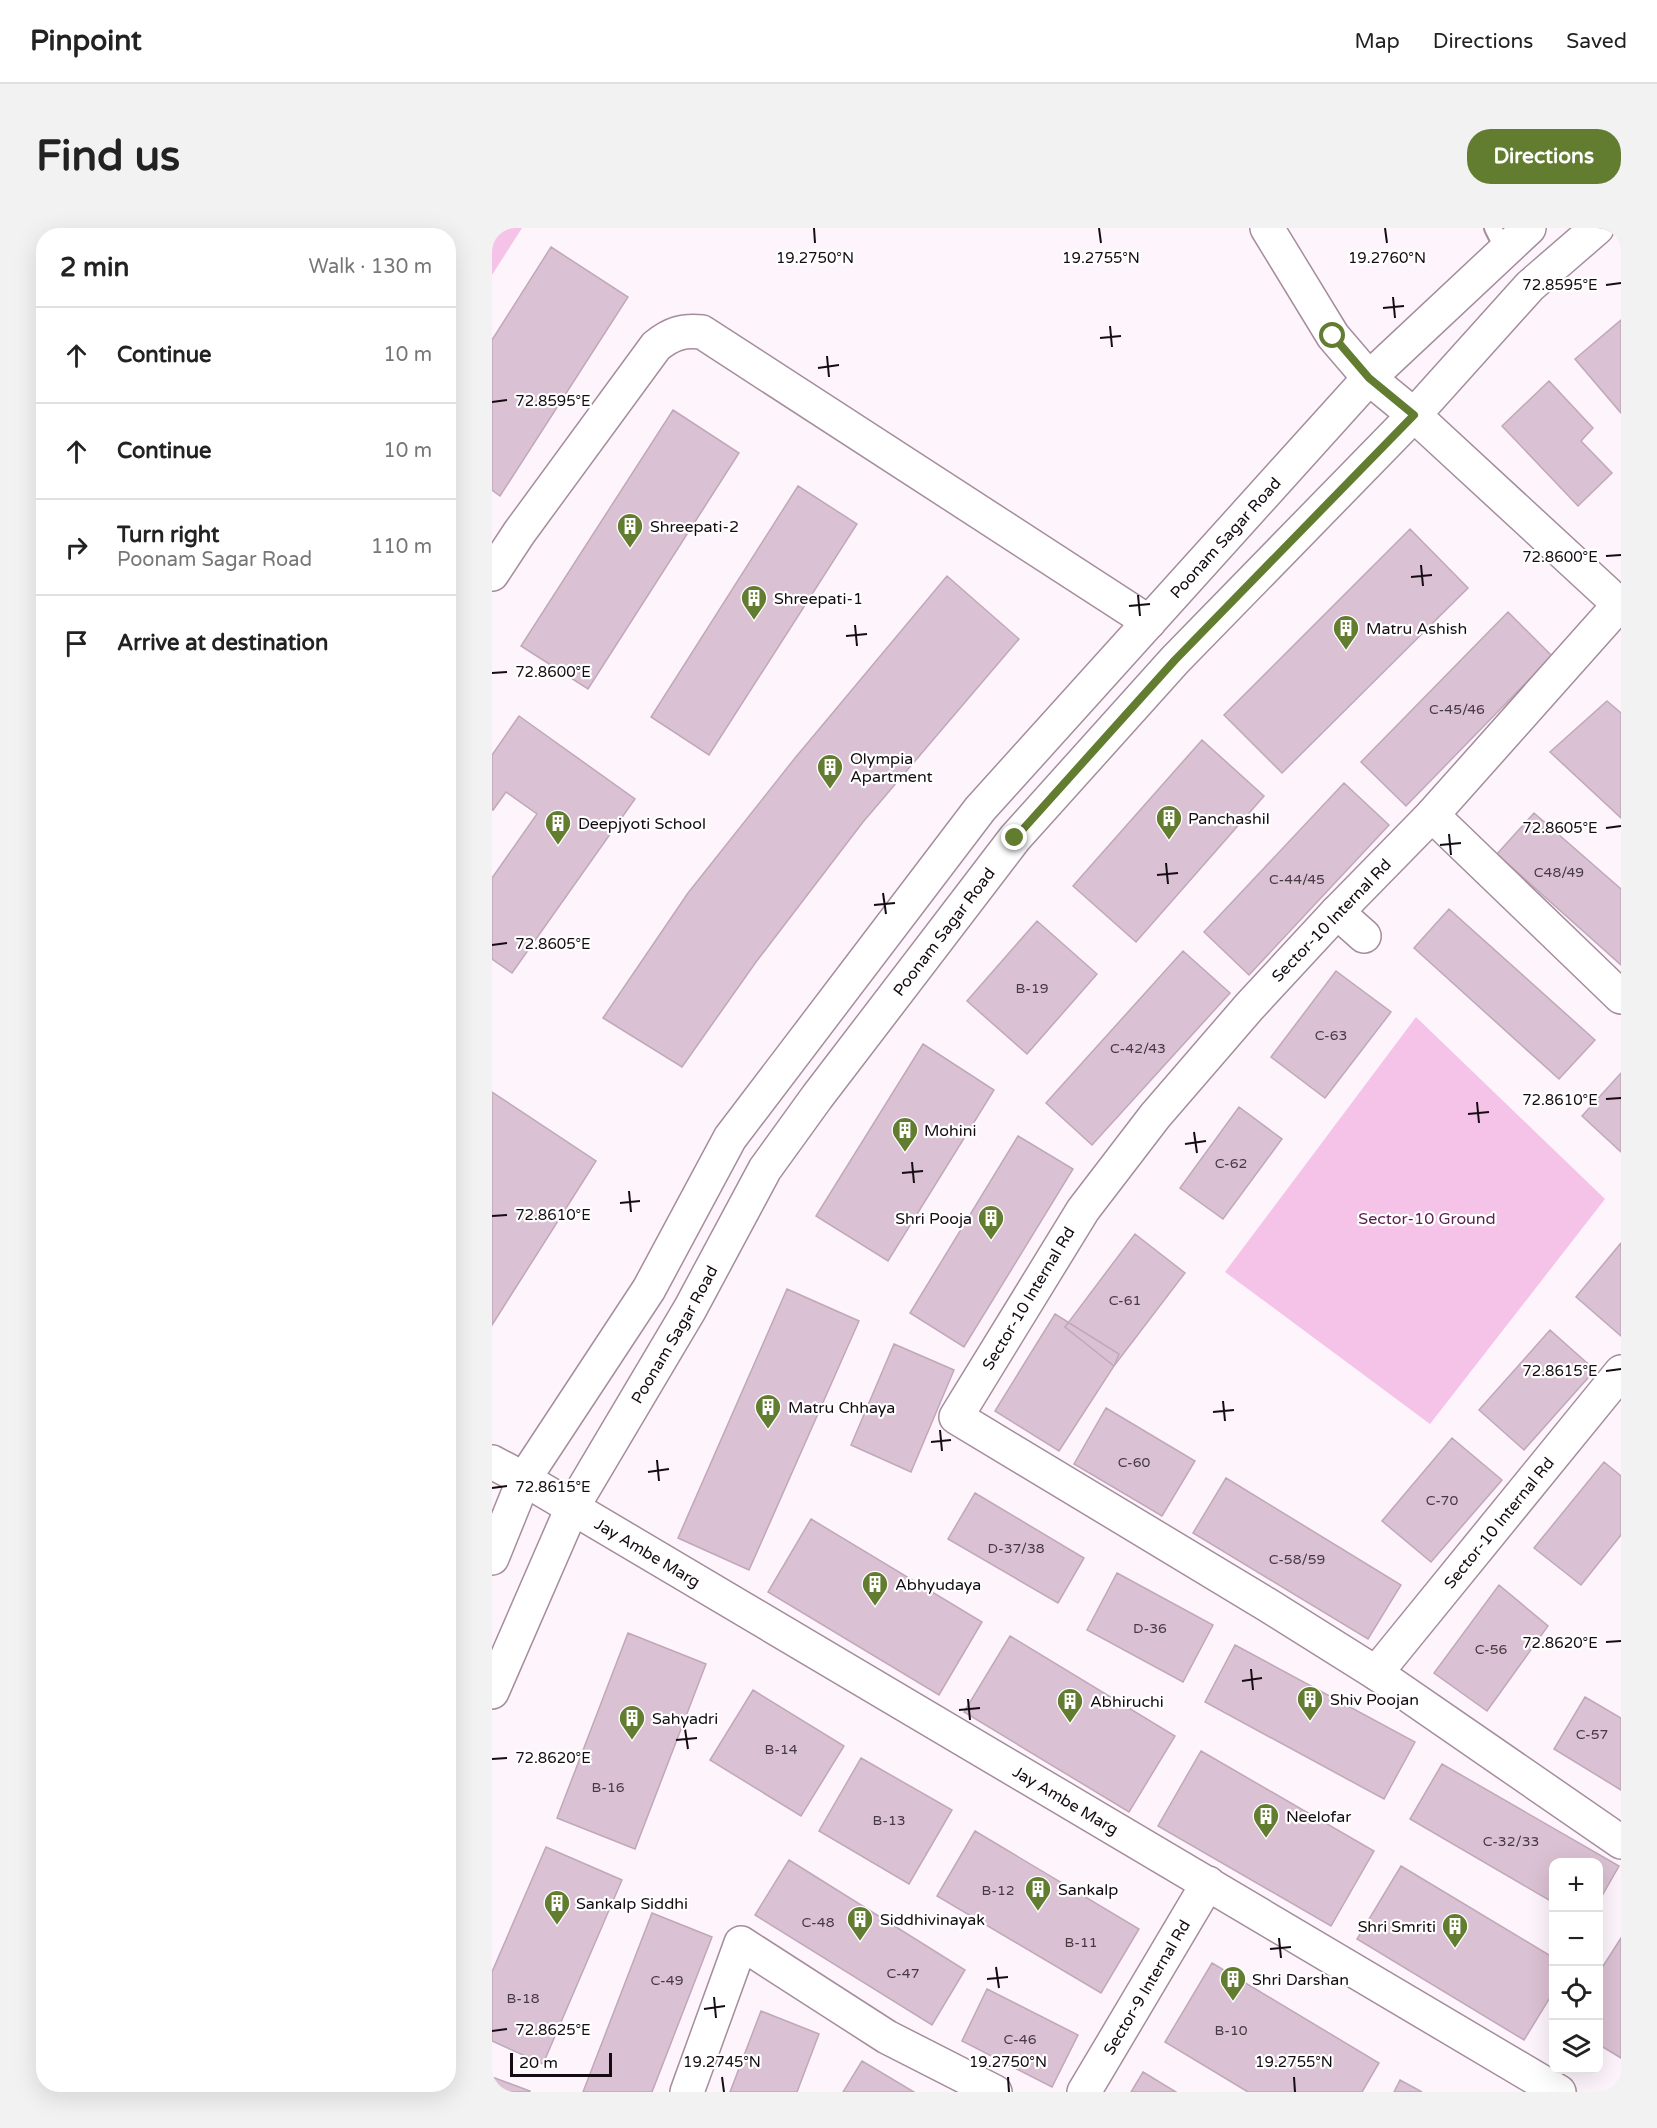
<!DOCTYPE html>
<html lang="en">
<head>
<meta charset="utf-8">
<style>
	body { margin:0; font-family:"Varela Round",sans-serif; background:#f2f2f2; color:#222 }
	.controls { position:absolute; right:18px; bottom:18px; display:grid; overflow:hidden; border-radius:12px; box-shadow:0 6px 24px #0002 }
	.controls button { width:54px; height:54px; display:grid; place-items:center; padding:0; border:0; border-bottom:2px solid #e0e0e0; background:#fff; color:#222; font:30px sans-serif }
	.scale { position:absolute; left:18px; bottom:15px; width:102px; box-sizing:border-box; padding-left:6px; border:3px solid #140c12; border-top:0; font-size:16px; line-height:21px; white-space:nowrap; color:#140c12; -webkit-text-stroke:4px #fff; paint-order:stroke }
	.stop { position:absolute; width:18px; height:18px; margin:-14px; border:4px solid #627c30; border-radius:50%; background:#fff }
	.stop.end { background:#627c30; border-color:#fff; box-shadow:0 2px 6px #0008 }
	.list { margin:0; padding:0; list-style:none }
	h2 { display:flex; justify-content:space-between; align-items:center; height:78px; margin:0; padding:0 24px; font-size:26px }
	h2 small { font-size:20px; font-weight:400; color:#767676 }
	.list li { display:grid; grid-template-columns:39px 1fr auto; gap:18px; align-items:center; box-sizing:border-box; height:96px; padding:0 24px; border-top:2px solid #e0e0e0 }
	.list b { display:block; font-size:22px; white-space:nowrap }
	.list p { margin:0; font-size:20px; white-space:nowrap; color:#767676 }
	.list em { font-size:20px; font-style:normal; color:#767676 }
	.icon { flex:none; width:33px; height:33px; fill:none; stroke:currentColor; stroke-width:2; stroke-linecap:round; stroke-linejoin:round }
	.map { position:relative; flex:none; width:1129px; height:1864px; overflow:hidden; border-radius:24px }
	header { display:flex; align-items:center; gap:36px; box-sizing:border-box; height:84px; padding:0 30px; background:#fff; border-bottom:2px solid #e0e0e0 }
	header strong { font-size:28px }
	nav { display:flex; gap:33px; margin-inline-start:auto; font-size:21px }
	.intro { display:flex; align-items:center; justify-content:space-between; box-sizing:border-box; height:144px; padding:0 36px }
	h1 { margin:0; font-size:42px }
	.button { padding:15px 27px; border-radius:24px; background:#627c30; color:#fff; font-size:21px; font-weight:700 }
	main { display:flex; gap:36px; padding:0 36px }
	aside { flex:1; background:#fff; border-radius:24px; box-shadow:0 6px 24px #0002 }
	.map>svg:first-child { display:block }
	.green { fill:#f5c3e8 }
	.building { fill:#dac1d3; stroke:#c0a8ba; stroke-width:1.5 }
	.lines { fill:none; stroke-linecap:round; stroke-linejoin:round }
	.lane-casing { stroke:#a58d9e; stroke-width:20 }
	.street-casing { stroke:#a58d9e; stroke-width:36 }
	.secondary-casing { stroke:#a58d9e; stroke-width:36 }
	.lane { stroke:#fff; stroke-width:16 }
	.street { stroke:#fff; stroke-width:33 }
	.secondary { stroke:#fff; stroke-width:33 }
	.route { stroke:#627c30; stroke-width:8 }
	.ticks { fill:none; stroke:#140c12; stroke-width:2 }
	.labels { text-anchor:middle; stroke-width:4.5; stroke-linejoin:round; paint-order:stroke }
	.number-label { font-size:14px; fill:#463942 }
	.poi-label { font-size:16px; fill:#140c12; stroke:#fff; text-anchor:start }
	.street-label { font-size:16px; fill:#140c12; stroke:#fff }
	.park-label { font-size:16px; fill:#5a204f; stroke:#fff }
	.ticks-label { font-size:15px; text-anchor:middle; fill:#140c12; stroke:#fff; stroke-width:4.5; stroke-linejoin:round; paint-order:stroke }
</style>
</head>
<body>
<header>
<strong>Pinpoint</strong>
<nav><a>Map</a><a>Directions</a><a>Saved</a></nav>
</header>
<div class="intro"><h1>Find us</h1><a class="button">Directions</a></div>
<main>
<aside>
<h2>2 min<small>Walk · 130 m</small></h2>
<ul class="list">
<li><svg class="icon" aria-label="ahead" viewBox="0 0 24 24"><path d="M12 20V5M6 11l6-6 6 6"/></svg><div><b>Continue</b></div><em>10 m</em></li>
<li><svg class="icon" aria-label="ahead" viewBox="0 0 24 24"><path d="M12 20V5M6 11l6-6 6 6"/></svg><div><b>Continue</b></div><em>10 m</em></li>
<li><svg class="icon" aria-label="right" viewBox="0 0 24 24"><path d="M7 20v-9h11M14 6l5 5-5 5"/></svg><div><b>Turn right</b><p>Poonam Sagar Road</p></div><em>110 m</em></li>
<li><svg class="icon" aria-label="arrive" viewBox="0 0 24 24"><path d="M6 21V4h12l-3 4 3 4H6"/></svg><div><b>Arrive at destination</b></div></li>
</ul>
</aside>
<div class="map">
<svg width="1129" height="1864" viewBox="0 0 1129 1864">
	<rect width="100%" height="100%" fill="#fef4fb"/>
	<path class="green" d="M0 0H30L0 47Z
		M924 789 1113 971 938 1196 733 1044Z"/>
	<path class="building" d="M59 19 136 69 8 268 0 262V112Z
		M1129 92V185L1083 131Z
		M1057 153 1101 200 1089 213 1120 245 1086 278 1010 198Z
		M181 182 247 225 96 461 29 418Z
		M306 258 365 296 217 527 159 489Z
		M918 301 976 360 790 545 732 487Z
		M455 348 527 411 371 594 264 734 190 839 111 790 196 665 303 530Z
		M1016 384 1060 428 914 578 869 534Z
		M1115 473 1129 485V590L1058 524Z
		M27 488 143 571 20 745 0 731V650L45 586 14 564 1 582 0 581V527Z
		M710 512 772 568 644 714 581 658Z
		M852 555 897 597 757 747 712 704Z
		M1042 585 1129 661V737L1005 626Z
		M957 681 1103 812 1067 851 922 720Z
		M545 693 605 746 535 826 475 773Z
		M691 723 738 765 600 917 554 875Z
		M844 743 899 784 833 870 779 829Z
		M431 816 502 862 396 1033 324 988Z
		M1129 845V924L1090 888Z
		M0 864 104 933 0 1097Z
		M747 879 790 911 731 991 688 960Z
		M526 908 581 941 472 1119 418 1085Z
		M643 1006 693 1045 622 1138 573 1099Z
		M1129 1015V1108L1084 1069Z
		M295 1061 367 1093 257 1342 186 1310Z
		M563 1086 627 1126 622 1138 567 1223 503 1183Z
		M1058 1102 1103 1142 1032 1222 987 1182Z
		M402 1116 462 1142 419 1244 359 1217Z
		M614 1180 703 1233 670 1288 582 1236Z
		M960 1210 1010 1252 939 1334 890 1293Z
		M1112 1234 1129 1248V1307L1089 1357 1042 1320Z
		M734 1250 909 1357 876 1411 701 1305Z
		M483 1265 592 1330 566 1375 456 1311Z
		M319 1291 490 1394 447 1467 276 1364Z
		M625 1345 721 1397 691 1454 595 1402Z
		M1007 1357 1056 1398 995 1483 942 1445Z
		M136 1405 214 1436 143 1621 65 1590Z
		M518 1408 683 1508 637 1584 472 1484Z
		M743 1417 923 1514 892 1571 713 1474Z
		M261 1462 352 1518 309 1588 218 1532Z
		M1093 1469 1129 1490V1562L1062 1521Z
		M709 1523 882 1623 839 1698 666 1598Z
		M369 1530 460 1582 417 1656 327 1603Z
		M950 1536 1127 1638 1106 1675V1634H1062V1675L918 1591Z
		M483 1603 647 1701 609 1765 445 1668Z
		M54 1619 130 1652 51 1836 0 1813V1744Z
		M297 1632 473 1742 440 1797 263 1687Z
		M909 1638 1062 1730V1763L1032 1812 865 1711Z
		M160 1685 220 1709 160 1864H91Z
		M1129 1710V1830L1106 1816V1746Z
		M720 1735 887 1835 870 1864H756L673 1814Z
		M495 1761 586 1807 560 1859 470 1813Z
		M269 1783 327 1806 305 1864H238Z
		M370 1833 422 1864H351Z
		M651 1844 684 1864H639Z
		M0 1849 38 1863V1864H0Z
		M908 1852 930 1864H902Z"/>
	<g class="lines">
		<g class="lane-casing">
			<path id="lane" d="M1001 0 1012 22"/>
		</g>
		<g class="street-casing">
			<g id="street">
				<path d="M775 0 841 108 877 150"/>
				<path d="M0 346 27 305 164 118C179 106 190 102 210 104L657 394"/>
				<path d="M1127 377 940 587 845 684 757 779 663 888 591 982 464 1189 774 1376 884 1445 1129 1614"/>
				<path d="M940 587 1129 769"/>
				<path d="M845 684 872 708"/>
				<path id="s1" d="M0 1234 32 1251 1067 1864"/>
				<path id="s2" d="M884 1445 1129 1144"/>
				<path d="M195 1864 249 1715 395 1809 503 1864"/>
				<path id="s3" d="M592 1864 716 1655"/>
			</g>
		</g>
		<g class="secondary-casing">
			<g id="secondary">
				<path d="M877 150 922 187 1129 378"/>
				<path id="s4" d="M0 1330 32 1251 157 1061 238 910 488 581 877 150 1037 0"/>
				<path id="s5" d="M0 1464 80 1280 198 1081 273 941 325 869 523 610 683 432 922 187 1038 58 1105 0"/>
			</g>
		</g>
		<use href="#lane" class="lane"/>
		<use href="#street" class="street"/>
		<use href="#secondary" class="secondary"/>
	</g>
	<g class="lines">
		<path class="route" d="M523 610 683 432 922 187 877 150 841 108"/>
	</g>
	<path class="ticks" d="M322 0 323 15M607 0 609 15M893 0 895 15M1114 57 1129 55M901 69 903 90M891 80 912 78M618 98 620 119M608 110 629 108M335 128 337 149M326 140 347 137M0 174 15 172M1114 328 1129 327M929 337 931 358M919 349 940 347M646 367 648 388M637 378 658 376M363 397 365 418M354 408 375 406M0 445 15 444M1114 600 1129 598M957 606 959 627M948 617 969 615M674 635 676 656M665 647 686 645M391 665 394 686M382 677 403 675M0 717 15 715M1114 871 1129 870M985 874 987 895M976 886 997 884M702 904 705 925M693 916 714 913M420 934 422 955M410 945 431 943M137 963 139 984M128 975 148 973M0 988 15 987M1114 1143 1129 1141M731 1173 733 1193M721 1184 742 1182M448 1202 450 1223M439 1214 459 1212M165 1232 167 1253M156 1244 177 1241M0 1260 15 1258M1114 1414 1129 1413M759 1441 761 1462M750 1453 770 1450M476 1471 478 1492M467 1482 488 1480M193 1501 196 1521M184 1512 205 1510M0 1531 15 1530M787 1710 789 1730M778 1721 799 1719M504 1739 507 1760M495 1751 516 1749M222 1769 224 1790M212 1781 233 1778M0 1803 15 1801M230 1849 232 1864M516 1849 517 1864M802 1849 803 1864"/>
	<defs>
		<g id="building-pin" transform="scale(1.35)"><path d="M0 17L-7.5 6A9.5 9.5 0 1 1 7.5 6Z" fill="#627c30" stroke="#fff"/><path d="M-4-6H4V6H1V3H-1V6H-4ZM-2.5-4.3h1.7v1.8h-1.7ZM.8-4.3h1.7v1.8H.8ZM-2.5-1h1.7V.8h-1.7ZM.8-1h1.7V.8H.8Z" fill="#fff"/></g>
	</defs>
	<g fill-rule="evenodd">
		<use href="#building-pin" x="138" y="298"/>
		<use href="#building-pin" x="262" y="370"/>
		<use href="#building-pin" x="854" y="400"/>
		<use href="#building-pin" x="338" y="539"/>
		<use href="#building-pin" x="677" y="590"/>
		<use href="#building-pin" x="66" y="595"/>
		<use href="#building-pin" x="413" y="902"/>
		<use href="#building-pin" x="499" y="990"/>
		<use href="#building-pin" x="276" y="1179"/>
		<use href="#building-pin" x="383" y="1356"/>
		<use href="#building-pin" x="818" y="1471"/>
		<use href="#building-pin" x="578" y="1473"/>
		<use href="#building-pin" x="140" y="1490"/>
		<use href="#building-pin" x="774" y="1588"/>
		<use href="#building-pin" x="546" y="1661"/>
		<use href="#building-pin" x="65" y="1675"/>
		<use href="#building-pin" x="368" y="1691"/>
		<use href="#building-pin" x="963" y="1698"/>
		<use href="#building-pin" x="741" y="1751"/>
	</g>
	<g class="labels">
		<g class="number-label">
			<text x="965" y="486">C-45/46</text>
			<text x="1067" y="649">C48/49</text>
			<text x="805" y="656">C-44/45</text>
			<text x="540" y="765">B-19</text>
			<text x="839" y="812">C-63</text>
			<text x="646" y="825">C-42/43</text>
			<text x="739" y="940">C-62</text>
			<text x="633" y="1077">C-61</text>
			<text x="642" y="1239">C-60</text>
			<text x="950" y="1277">C-70</text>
			<text x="524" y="1325">D-37/38</text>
			<text x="805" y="1336">C-58/59</text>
			<text x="658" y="1405">D-36</text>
			<text x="999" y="1426">C-56</text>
			<text x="1100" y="1511">C-57</text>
			<text x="289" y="1526">B-14</text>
			<text x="116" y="1564">B-16</text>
			<text x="397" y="1597">B-13</text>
			<text x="1019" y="1618">C-32/33</text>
			<text x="506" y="1667">B-12</text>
			<text x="326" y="1699">C-48</text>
			<text x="589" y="1719">B-11</text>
			<text x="411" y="1750">C-47</text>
			<text x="175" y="1757">C-49</text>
			<text x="31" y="1775">B-18</text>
			<text x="739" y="1807">B-10</text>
			<text x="528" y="1816">C-46</text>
		</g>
		<g class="poi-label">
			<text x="158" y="304">Shreepati-2</text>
			<text x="282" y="376">Shreepati-1</text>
			<text x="874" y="406">Matru Ashish</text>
			<text x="358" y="536">Olympia<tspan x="358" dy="18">Apartment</tspan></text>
			<text x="696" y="596">Panchashil</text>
			<text x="86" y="601">Deepjyoti School</text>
			<text x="432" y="908">Mohini</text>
			<text x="480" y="996" text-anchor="end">Shri Pooja</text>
			<text x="296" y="1185">Matru Chhaya</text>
			<text x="403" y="1362">Abhyudaya</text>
			<text x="838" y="1477">Shiv Poojan</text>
			<text x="598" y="1479">Abhiruchi</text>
			<text x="160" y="1496">Sahyadri</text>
			<text x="794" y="1594">Neelofar</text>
			<text x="566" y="1667">Sankalp</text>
			<text x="84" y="1681">Sankalp Siddhi</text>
			<text x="388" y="1697">Siddhivinayak</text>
			<text x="944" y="1704" text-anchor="end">Shri Smriti</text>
			<text x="760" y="1757">Shri Darshan</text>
		</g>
		<g class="street-label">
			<text dy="6" stroke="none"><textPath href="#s4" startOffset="1263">Poonam Sagar Road</textPath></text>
			<text transform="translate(839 692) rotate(-46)" y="6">Sector-10 Internal Rd</text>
			<text dy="6" stroke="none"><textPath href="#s5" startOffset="888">Poonam Sagar Road</textPath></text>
			<text transform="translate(536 1070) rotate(-59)" y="6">Sector-10 Internal Rd</text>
			<text dy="6" stroke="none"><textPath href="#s5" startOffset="402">Poonam Sagar Road</textPath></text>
			<text dy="6" stroke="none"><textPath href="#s2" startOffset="194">Sector-10 Internal Rd</textPath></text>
			<text dy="6" stroke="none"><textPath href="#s1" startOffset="180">Jay Ambe Marg</textPath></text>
			<text dy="6" stroke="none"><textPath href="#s1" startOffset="666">Jay Ambe Marg</textPath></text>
			<text dy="6" stroke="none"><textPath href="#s3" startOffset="122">Sector-9 Internal Rd</textPath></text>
		</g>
		<g class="park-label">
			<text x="935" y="996">Sector-10 Ground</text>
		</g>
	</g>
	<g class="ticks-label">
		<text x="323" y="35">19.2750°N</text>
		<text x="609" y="35">19.2755°N</text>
		<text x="895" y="35">19.2760°N</text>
		<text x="1068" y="62">72.8595°E</text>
		<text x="61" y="178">72.8595°E</text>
		<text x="1068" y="334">72.8600°E</text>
		<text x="61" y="449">72.8600°E</text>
		<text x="1068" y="605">72.8605°E</text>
		<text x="61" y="721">72.8605°E</text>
		<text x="1068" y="877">72.8610°E</text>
		<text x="61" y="992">72.8610°E</text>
		<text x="1068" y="1148">72.8615°E</text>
		<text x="61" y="1264">72.8615°E</text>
		<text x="1068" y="1420">72.8620°E</text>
		<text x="61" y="1535">72.8620°E</text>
		<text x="61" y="1807">72.8625°E</text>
		<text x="230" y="1839">19.2745°N</text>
		<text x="516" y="1839">19.2750°N</text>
		<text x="802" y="1839">19.2755°N</text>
	</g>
</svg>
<div class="controls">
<button>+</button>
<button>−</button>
<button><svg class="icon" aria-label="locate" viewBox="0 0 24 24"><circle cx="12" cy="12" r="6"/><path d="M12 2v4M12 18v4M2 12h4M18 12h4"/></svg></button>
<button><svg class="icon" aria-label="layers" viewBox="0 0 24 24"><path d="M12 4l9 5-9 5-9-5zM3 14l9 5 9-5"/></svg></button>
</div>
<div class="scale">20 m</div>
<div class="stop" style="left:841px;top:108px"></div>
<div class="stop end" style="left:523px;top:610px"></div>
</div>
</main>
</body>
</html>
